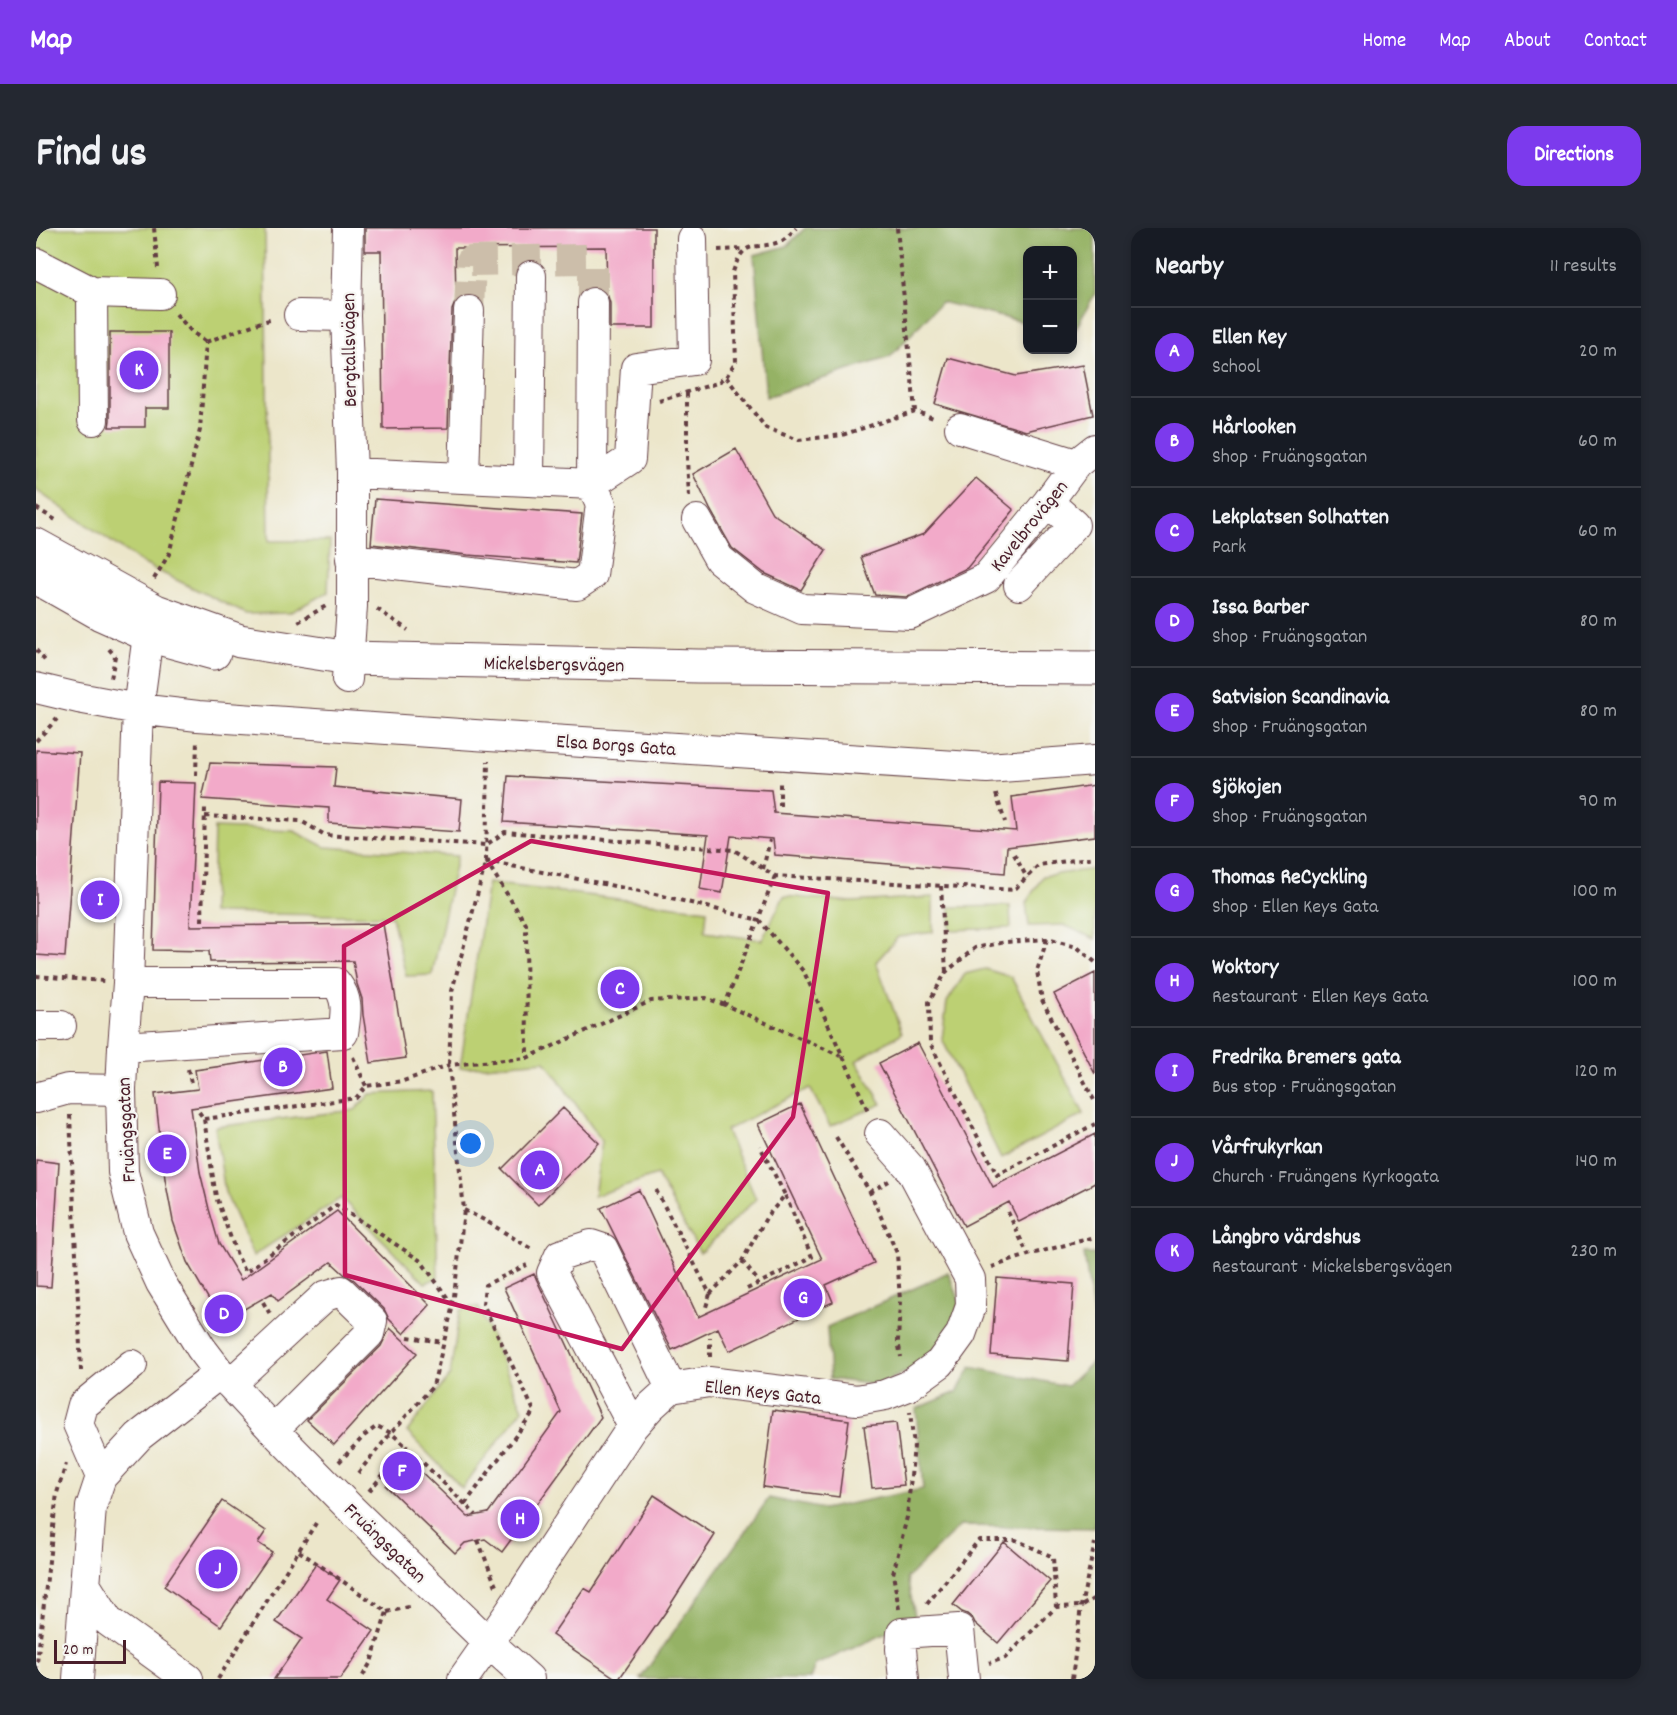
<!DOCTYPE html>
<html lang="en">
<head>
<meta charset="utf-8">
<style>
	body { margin:0; font-family:Dekko,sans-serif; background:#242831; color:#f1f3f6 }
	.controls { position:absolute; right:18px; top:18px; display:grid; overflow:hidden; border-radius:12px; box-shadow:0 3px 9px #0003 }
	.controls button { width:54px; height:54px; display:grid; place-items:center; padding:0; border:0; border-bottom:2px solid #363941; background:#171b24; color:#f1f3f6; font:30px sans-serif }
	.scale { position:absolute; left:18px; bottom:15px; width:72px; box-sizing:border-box; padding-left:6px; border:3px solid #4a1f2b; border-top:0; font-size:16px; line-height:21px; white-space:nowrap; color:#4a1f2b; -webkit-text-stroke:4px #f6f6f2; paint-order:stroke }
	.you { position:absolute; left:435px; top:916px; width:21px; height:21px; margin:-15px; border:4px solid #fff; border-radius:50%; background:#1a73e8; box-shadow:0 0 0 9px #1a73e833 }
	.badge { display:grid; place-items:center; width:39px; height:39px; border-radius:50%; background:#7c3aed; color:#fff; font-size:20px; font-weight:700 }
	.pin { position:absolute; translate:-50% -50%; border:3px solid #fff; box-shadow:0 2px 6px #0006 }
	.list { margin:0; padding:0; list-style:none }
	h2 { display:flex; justify-content:space-between; align-items:center; height:78px; margin:0; padding:0 24px; font-size:26px }
	h2 small { font-size:20px; font-weight:400; color:#9ea1a6 }
	.list li { display:grid; grid-template-columns:39px 1fr auto; gap:18px; align-items:center; box-sizing:border-box; height:90px; padding:0 24px; border-top:2px solid #363941 }
	.list b { display:block; font-size:22px; white-space:nowrap }
	.list p { margin:0; font-size:20px; white-space:nowrap; color:#9ea1a6 }
	.list em { font-size:20px; font-style:normal; color:#9ea1a6 }
	.map { position:relative; flex:none; width:1059px; height:1451px; overflow:hidden; border-radius:18px }
	header { display:flex; align-items:center; gap:36px; box-sizing:border-box; height:84px; padding:0 30px; background:#7c3aed; color:#fff }
	header strong { font-size:28px }
	nav { display:flex; gap:33px; margin-inline-start:auto; font-size:21px }
	.intro { display:flex; align-items:center; justify-content:space-between; box-sizing:border-box; height:144px; padding:0 36px }
	h1 { margin:0; font-size:42px }
	.button { padding:15px 27px; border-radius:18px; background:#7c3aed; color:#fff; font-size:21px; font-weight:700 }
	main { display:flex; gap:36px; padding:0 36px }
	aside { flex:1; background:#171b24; border-radius:18px; box-shadow:0 3px 9px #0003 }
	.map>svg:first-child { display:block }
	.green { fill:#bcd073; stroke:#83784f; stroke-width:1.5 }
	.forest { fill:#95b265; stroke:#706848; stroke-width:1.5 }
	.building { fill:#f2aac9 }
	.lines { fill:none; stroke-linecap:round; stroke-linejoin:round }
	.minor-tunnel { stroke:#ccbeaa; stroke-width:30; stroke-dasharray:30 15; stroke-linecap:butt }
	.minor-casing { stroke:#623d43; stroke-width:32 }
	.major-casing { stroke:#623d43; stroke-width:35 }
	.path { stroke:#623d43; stroke-width:4; stroke-dasharray:4.5 4.5; stroke-linecap:butt }
	.minor { stroke:#fff; stroke-width:30 }
	.major { stroke:#fff; stroke-width:33 }
	.marked { fill:none; stroke:#c2185b; stroke-width:4.5; stroke-linejoin:round }
	.labels { text-anchor:middle; stroke-width:4.5; stroke-linejoin:round; paint-order:stroke }
	.street-label { font-size:20px; fill:#4a1f2b; stroke:#f6f6f2 }
</style>
</head>
<body>
<header>
<strong>Map</strong>
<nav><a>Home</a><a>Map</a><a>About</a><a>Contact</a></nav>
</header>
<div class="intro"><h1>Find us</h1><a class="button">Directions</a></div>
<main>
<div class="map">
<svg width="1059" height="1451" viewBox="0 0 1059 1451">
	<rect width="100%" height="100%" fill="#f6f6f2"/>
	<filter id="ink" filterUnits="userSpaceOnUse"><feTurbulence type="fractalNoise" baseFrequency=".0167" numOctaves="2"/><feDisplacementMap in="SourceGraphic" scale="12" xChannelSelector="R" yChannelSelector="G"/><feConvolveMatrix kernelMatrix="1 2 1 2 8 2 1 2 1" color-interpolation-filters="sRGB"/></filter>
	<filter id="wash" filterUnits="userSpaceOnUse"><feTurbulence type="fractalNoise" baseFrequency=".008" numOctaves="4" result="noise"/><feDisplacementMap in="SourceGraphic" scale="24" xChannelSelector="R" yChannelSelector="G"/><feGaussianBlur stdDeviation="1.35" result="paint"/><feColorMatrix in="noise" values="0 0 0 0 0 0 0 0 0 0 0 0 0 0 0 0 0 1.4 0 .05"/><feComposite in="paint" operator="in"/></filter>
	<g filter="url(#wash)">
		<rect width="100%" height="100%" fill="#ece6ca"/>
		<path class="green" d="M0 0H229L233 313H294L292 364 253 385 210 386 108 336 0 262Z
			M178 600 258 603 289 619 421 628 396 747 370 748 356 688 176 685Z
			M1059 641V711L1028 697 993 698 990 675 1007 648Z
			M452 655 671 682 669 704 726 712 748 668 816 674 897 669V704L862 709 840 734 866 805 820 833 846 876 794 898 774 860 690 902 720 971 664 1025 621 947 558 968 566 913 509 833 424 840Z
			M974 678 975 700 914 702V679Z
			M949 741 975 749 1048 886 965 930 906 811 911 774 929 746Z
			M396 863 402 1050 389 1055 305 970 217 1028 189 964 179 899 319 882 334 866Z
			M442 1078 487 1181 426 1260 371 1204 414 1147 424 1082Z"/>
		<path class="forest" d="M769 0H1059V65L1037 106 1036 22H992L991 95 905 74 854 129 730 169 718 27 751 18Z
			M1048 1026H1059V1098Z
			M912 1044 924 1073 920 1092 901 1122 879 1140 841 1157 794 1151 791 1099 890 1055Z
			M1059 1131V1300L924 1298 871 1350 880 1392 779 1437 774 1451H604L733 1270 787 1281 887 1261 880 1181 921 1164 935 1139 1031 1158Z"/>
		<g id="blocks">
			<path class="building" d="M329 0H618V100H574V75L571 65 570 19 419 20 420 72 416 82 412 200 347 201 345 23H329Z
				M74 104H133V180H109V199H73L74 192Z
				M912 130 980 148 1047 137 1057 187 990 203 899 176Z
				M700 221 736 285 790 322 765 362 728 345 696 320 674 281 657 246Z
				M940 250 978 282 931 340 870 369 839 367 825 329 888 306Z
				M339 271 546 286 540 335 432 327 335 316Z
				M0 522 44 525 29 729 0 727Z
				M174 535 300 539 298 559 426 571 423 604 293 595V580L166 571Z
				M472 548 735 562 738 585 980 603 976 569 1059 557V608L971 619 969 645 739 627 737 611 695 608 686 665 664 661 672 607 468 594Z
				M122 554 160 555 154 698 347 696 370 830 335 835 327 787 326 771 321 756 317 733 174 734 173 723 117 722Z
				M1059 745V846L1018 766Z
				M882 815 957 959 1059 906V955L983 994 973 974 928 998 843 835Z
				M291 823 296 860 155 880 164 944 173 981 183 1016 205 1052 301 983 394 1077 368 1106 353 1091 348 1081 317 1051 308 1046 295 1034 242 1073 236 1065 186 1094 151 1034 137 993 129 951 119 866 162 861 159 842Z
				M764 876 838 1035 790 1057 797 1074 693 1123 682 1100 636 1122 565 980 603 962 662 1089 786 1031 722 896Z
				M527 880 563 915 502 977 466 941Z
				M0 932 23 935 15 1059 0 1058Z
				M498 1046 565 1189 466 1324 449 1311 429 1315 419 1325 350 1258 373 1232 432 1289 452 1285 525 1184 468 1060Z
				M961 1050 1038 1056 1032 1133 955 1127Z
				M354 1100 381 1125 298 1217 271 1192 345 1118Z
				M737 1182 813 1192 803 1269 727 1259Z
				M860 1195 868 1257 836 1260 828 1198Z
				M618 1267 679 1307 631 1382 583 1451H581L516 1407 548 1360 555 1364Z
				M186 1273 230 1303 222 1315 236 1324 185 1398 128 1358Z
				M968 1314 1014 1353 962 1415 939 1395 937 1391 931 1386 926 1384 917 1377Z
				M280 1336 304 1352 291 1371 338 1403 304 1451H238L266 1411 240 1394Z"/>
		</g>
	</g>
	<g filter="url(#ink)">
		<use href="#blocks" fill-opacity="0" stroke="#623d43" stroke-width="1.5"/>
		<g class="lines">
			<path class="minor-tunnel" d="M433 83 435 33 557 31V75"/>
			<g class="minor-casing">
				<path id="minor" d="M0 35 56 64 57 192
					M56 64 124 66
					M263 87 310 88
					M924 200 1040 236
					M316 245 556 256
					M428 250 433 83
					M493 253 495 48
					M556 256 594 231 600 140 658 132 656 11
					M661 292 683 331 719 360 766 381 874 386 950 350 1012 274 1040 236 1059 221
					M315 331 541 357 556 347 565 276 556 256 557 75
					M983 357 1038 297 1012 274
					M120 383 112 407 102 481 92 755 87 819 85 862 87 944 102 1005 125 1055 165 1120 184 1145 237 1202 316 1282 452 1414 493 1451
					M311 451 316 378V245L310 88 312 0
					M0 460 42 470 102 481 162 488 453 508 951 540 1059 532
					M0 798H25
					M87 819 307 805C310 785 313 772 300 755H92
					M0 870 32 861 85 862
					M194 1156 289 1068 305 1063 336 1093 333 1106 237 1202
					M597 1198 516 1045 524 1027 555 1017 567 1021 635 1160
					M65 1249 42 1196 47 1177 96 1137
					M50 1358 72 1393 152 1451
					M42 1451 55 1279 65 1249 103 1208 184 1145
					M427 1451 472 1387 597 1198 613 1180 635 1160 673 1154 821 1172 849 1167 872 1158 904 1135 925 1106 935 1078 934 1051 875 941 844 906
					M868 1451 865 1421 866 1405 923 1401 928 1451"/>
			</g>
			<g class="major-casing">
				<path id="major" d="M0 317 120 383 204 413 313 430 662 438 1059 440
					M0 349 65 386 112 407 178 425"/>
			</g>
			<path class="path" d="M118 0 122 40
				M861 0 879 183 900 191
				M682 22 708 21
				M140 86 156 104 170 114
				M170 114 225 94 238 91
				M690 149 730 200 763 212 806 207 879 183
				M651 165V231L653 269
				M623 173 681 155 690 149 700 134 697 44C709 8 718 24 746 13 751 10 756 4 760 0
				M0 280 23 294
				M118 351 133 326 164 202 170 114
				M341 381 372 402
				M262 394 290 378
				M73 421 79 428 75 451
				M0 422 11 435
				M0 513 21 491
				M160 547 161 512
				M960 566 969 594
				M744 578V551
				M169 588 265 593 289 607 450 617 469 604 698 622 739 648 978 662 1003 637 1059 629
				M978 626 991 650
				M450 633 619 666 723 692 768 744 833 885
				M450 633 490 696 491 830
				M727 641 734 612
				M739 648 689 777 805 828
				M905 658 910 744
				M166 693 169 580
				M1011 711 1001 743 1006 772 1059 874
				M1059 734 1041 719 1011 711 970 714 939 720 910 744 893 774 894 815 961 947 1059 896
				M0 748 68 753
				M317 829 330 858
				M152 841 155 855
				M163 884 168 891 180 969 201 1027 210 1044 300 977 385 1033 416 1076
				M34 887 45 1143
				M168 891 320 870 330 858 367 853 413 837 491 830 615 773 670 770 689 777
				M800 909 834 964 861 1025 864 1073 862 1113 865 1129
				M620 962 674 1066 670 1079
				M834 964 853 953
				M428 982 450 993 497 1022
				M972 984 992 1027
				M706 1033 723 1054
				M956 1039 992 1027 1059 1009
				M711 1061 776 1029 749 967
				M674 1066 706 1033 730 990 749 967 724 918
				M227 1074 234 1086
				M372 1109 407 1114
				M674 1129V1110
				M303 1234 328 1208 341 1198 355 1205 371 1219
				M322 1245 355 1205 397 1158 417 1077 428 982 413 837 416 763 450 633 452 533
				M333 1263 371 1219 429 1276 440 1287
				M429 1276 498 1183 447 1076 449 1057 491 1037
				M442 1312 460 1358
				M263 1323 351 1384 335 1434 325 1451
				M891 1376 943 1312H980L1017 1329 1020 1379 969 1430 953 1435
				M1020 1379 1045 1378 1059 1370
				M863 1381 857 1346 871 1289 878 1218 874 1184
				M351 1384 377 1378
				M0 1443 21 1265 30 1236
				M182 1451 280 1295
				M1036 1451 1045 1378 1059 1315"/>
			<use href="#minor" class="minor"/>
			<use href="#major" class="major"/>
		</g>
	</g>
	<path class="marked" d="M495 613 792 665 757 889 586 1121 309 1047 308 718Z"/>
	<g class="labels">
		<g class="street-label">
			<text transform="translate(312 122) rotate(-91)" y="7">Bergtallsvägen</text>
			<text transform="translate(992 297) rotate(-51)" y="7">Kavelbrovägen</text>
			<text transform="translate(518 435) rotate(1)" y="7">Mickelsbergsvägen</text>
			<text transform="translate(580 516) rotate(4)" y="7">Elsa Borgs Gata</text>
			<text transform="translate(89 902) rotate(-93)" y="7">Fruängsgatan</text>
			<text transform="translate(727 1163) rotate(6)" y="7">Ellen Keys Gata</text>
			<text transform="translate(350 1314) rotate(44)" y="7">Fruängsgatan</text>
		</g>
	</g>
</svg>
<div class="controls">
<button>+</button>
<button>−</button>
</div>
<div class="scale">20 m</div>
<div class="you"></div>
<div class="pin badge" style="left:504px;top:942px">A</div>
<div class="pin badge" style="left:247px;top:839px">B</div>
<div class="pin badge" style="left:584px;top:761px">C</div>
<div class="pin badge" style="left:188px;top:1086px">D</div>
<div class="pin badge" style="left:131px;top:926px">E</div>
<div class="pin badge" style="left:366px;top:1243px">F</div>
<div class="pin badge" style="left:767px;top:1070px">G</div>
<div class="pin badge" style="left:484px;top:1291px">H</div>
<div class="pin badge" style="left:64px;top:672px">I</div>
<div class="pin badge" style="left:182px;top:1341px">J</div>
<div class="pin badge" style="left:103px;top:142px">K</div>
</div>
<aside>
<h2>Nearby<small>11 results</small></h2>
<ul class="list">
<li><span class="badge">A</span><div><b>Ellen Key</b><p>School</p></div><em>20 m</em></li>
<li><span class="badge">B</span><div><b>Hårlooken</b><p>Shop · Fruängsgatan</p></div><em>60 m</em></li>
<li><span class="badge">C</span><div><b>Lekplatsen Solhatten</b><p>Park</p></div><em>60 m</em></li>
<li><span class="badge">D</span><div><b>Issa Barber</b><p>Shop · Fruängsgatan</p></div><em>80 m</em></li>
<li><span class="badge">E</span><div><b>Satvision Scandinavia</b><p>Shop · Fruängsgatan</p></div><em>80 m</em></li>
<li><span class="badge">F</span><div><b>Sjökojen</b><p>Shop · Fruängsgatan</p></div><em>90 m</em></li>
<li><span class="badge">G</span><div><b>Thomas ReCyckling</b><p>Shop · Ellen Keys Gata</p></div><em>100 m</em></li>
<li><span class="badge">H</span><div><b>Woktory</b><p>Restaurant · Ellen Keys Gata</p></div><em>100 m</em></li>
<li><span class="badge">I</span><div><b>Fredrika Bremers gata</b><p>Bus stop · Fruängsgatan</p></div><em>120 m</em></li>
<li><span class="badge">J</span><div><b>Vårfrukyrkan</b><p>Church · Fruängens Kyrkogata</p></div><em>140 m</em></li>
<li><span class="badge">K</span><div><b>Långbro värdshus</b><p>Restaurant · Mickelsbergsvägen</p></div><em>230 m</em></li>
</ul>
</aside>
</main>
</body>
</html>
